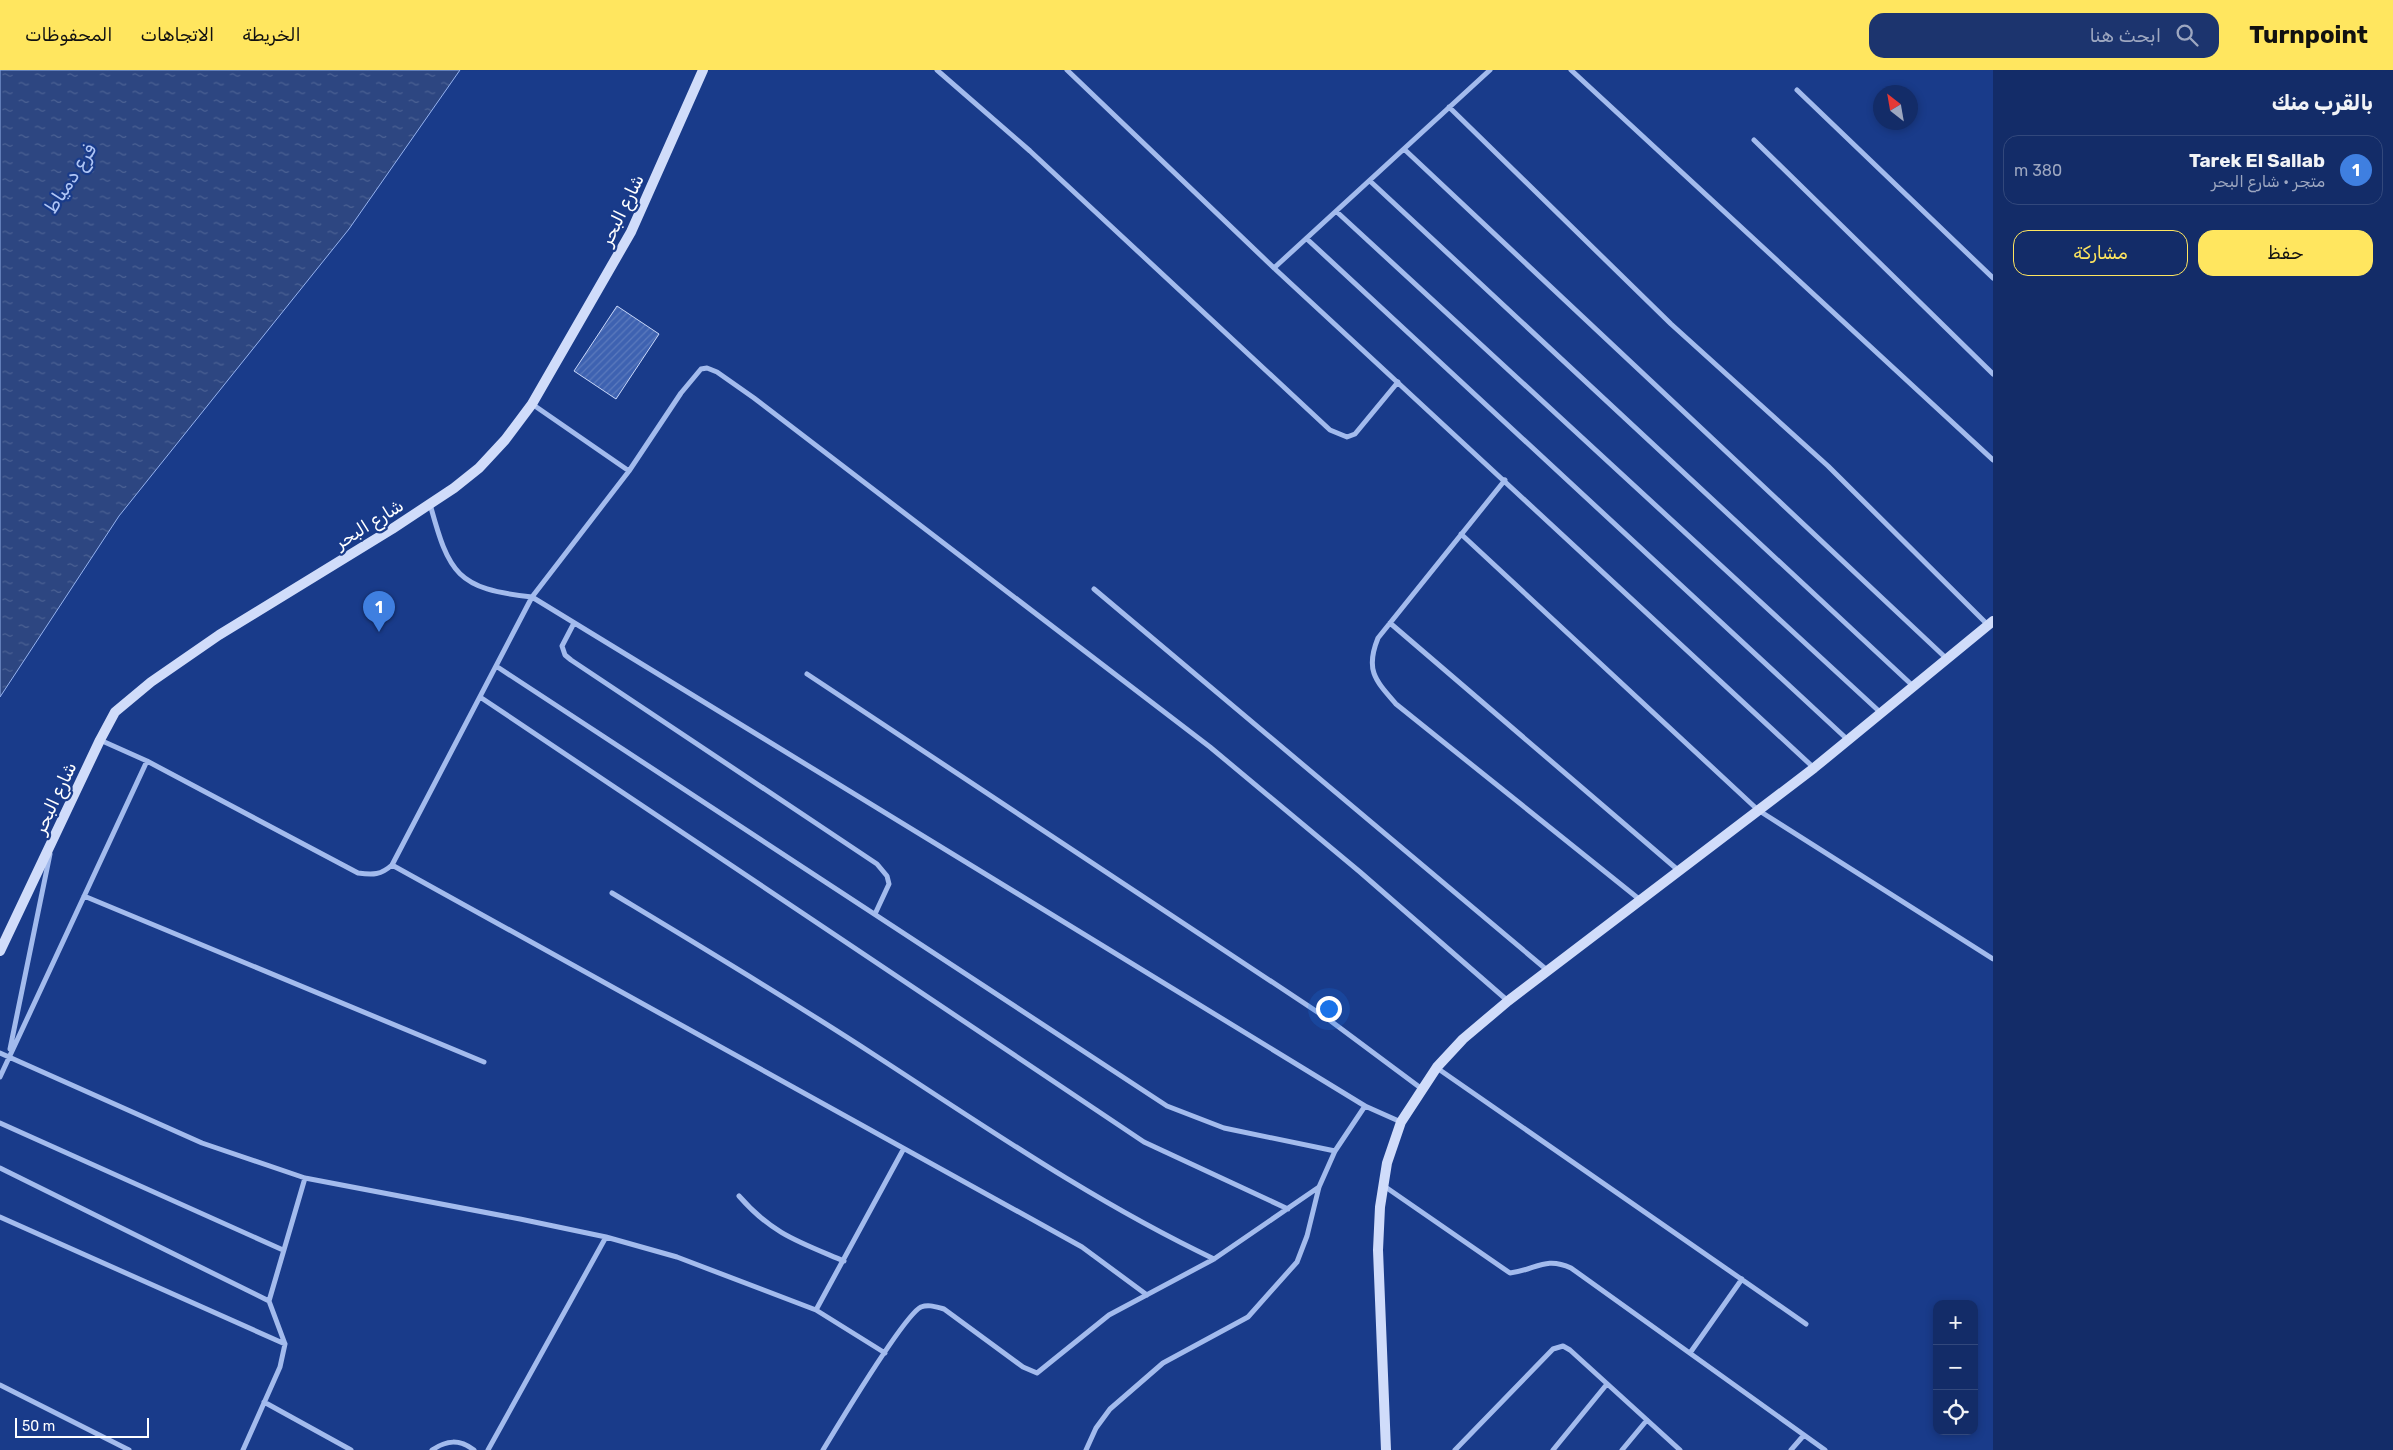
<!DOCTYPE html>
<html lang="ar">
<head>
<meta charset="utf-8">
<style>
	body { margin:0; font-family:Rubik,Cairo,sans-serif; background:#1c346e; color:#f1f3f6; direction:rtl }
	.controls { position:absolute; right:15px; bottom:15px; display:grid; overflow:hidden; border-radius:10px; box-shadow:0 2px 8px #0003 }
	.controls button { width:45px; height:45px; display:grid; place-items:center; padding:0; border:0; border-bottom:1px solid #32487c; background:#132c68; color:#f1f3f6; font:25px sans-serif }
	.compass { position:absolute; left:1873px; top:15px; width:45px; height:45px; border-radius:50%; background:#132c68; box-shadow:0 2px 8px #0003; rotate:329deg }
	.scale { position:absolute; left:15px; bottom:12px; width:134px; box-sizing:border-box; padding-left:5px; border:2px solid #fff; border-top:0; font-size:14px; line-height:18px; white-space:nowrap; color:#fff; -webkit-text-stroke:4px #193b8a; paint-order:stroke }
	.you { position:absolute; left:1328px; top:938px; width:18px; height:18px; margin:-12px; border:4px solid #fff; border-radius:50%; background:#1a73e8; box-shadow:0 0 0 8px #1a73e833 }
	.badge { display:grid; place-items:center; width:32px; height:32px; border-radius:50%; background:#ffe65f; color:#fff; font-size:16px; font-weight:700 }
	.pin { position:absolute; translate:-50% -41px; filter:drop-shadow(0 1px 2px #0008) }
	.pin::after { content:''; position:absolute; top:26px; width:18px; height:15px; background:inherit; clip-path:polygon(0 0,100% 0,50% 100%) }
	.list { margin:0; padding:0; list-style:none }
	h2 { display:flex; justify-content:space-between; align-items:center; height:65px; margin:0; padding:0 20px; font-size:21px }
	h2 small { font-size:16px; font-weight:400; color:#9da7c0 }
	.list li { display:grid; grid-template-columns:32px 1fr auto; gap:15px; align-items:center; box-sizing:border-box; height:70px; margin:0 10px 10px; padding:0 10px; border:1px solid #32487c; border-radius:15px }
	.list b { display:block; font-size:19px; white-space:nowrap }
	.list p { margin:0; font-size:16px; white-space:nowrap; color:#9da7c0 }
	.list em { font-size:16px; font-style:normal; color:#9da7c0 }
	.actions { display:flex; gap:10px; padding:15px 20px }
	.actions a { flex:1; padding:11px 0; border:1px solid #ffe65f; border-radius:15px; text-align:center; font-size:18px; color:#ffe65f }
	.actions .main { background:#ffe65f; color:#111 }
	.icon { flex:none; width:28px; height:28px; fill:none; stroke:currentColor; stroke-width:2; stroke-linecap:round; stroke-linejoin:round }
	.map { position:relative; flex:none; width:1993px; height:1380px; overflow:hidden; direction:ltr }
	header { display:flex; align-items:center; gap:30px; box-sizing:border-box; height:70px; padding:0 25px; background:#ffe65f; color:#111 }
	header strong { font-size:24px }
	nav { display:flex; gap:28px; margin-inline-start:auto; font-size:18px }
	.search { width:350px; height:45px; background:#1c346e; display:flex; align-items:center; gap:12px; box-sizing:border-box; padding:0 18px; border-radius:15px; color:#9da7c0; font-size:19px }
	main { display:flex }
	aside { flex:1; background:#132c68 }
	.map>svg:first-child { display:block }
	.water { fill:url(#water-ripples); stroke:#96b3f0 }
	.building { fill:url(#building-hatch); stroke:#c9d8fa }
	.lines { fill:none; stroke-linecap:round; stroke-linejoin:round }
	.street { stroke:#a3bbed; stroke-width:5 }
	.secondary { stroke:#d0dcfa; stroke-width:10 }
	.labels { text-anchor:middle; stroke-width:4.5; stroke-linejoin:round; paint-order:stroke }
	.street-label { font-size:18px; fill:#fff; stroke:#193b8a }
	.water-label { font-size:19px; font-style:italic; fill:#afc5f5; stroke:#193b8a }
</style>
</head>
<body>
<header>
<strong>Turnpoint</strong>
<div class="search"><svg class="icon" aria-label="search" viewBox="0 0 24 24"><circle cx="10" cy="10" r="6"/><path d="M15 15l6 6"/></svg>ابحث هنا</div>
<nav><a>الخريطة</a><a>الاتجاهات</a><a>المحفوظات</a></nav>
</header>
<main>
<aside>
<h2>بالقرب منك<small></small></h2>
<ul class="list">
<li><span class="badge" style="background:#3f7fe0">1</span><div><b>Tarek El Sallab</b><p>متجر · شارع البحر</p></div><em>380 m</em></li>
</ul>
<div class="actions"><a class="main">حفظ</a><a>مشاركة</a></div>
</aside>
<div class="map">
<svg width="1993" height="1380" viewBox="0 0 1993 1380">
	<defs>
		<pattern id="water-ripples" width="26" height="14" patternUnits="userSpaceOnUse" patternTransform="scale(1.25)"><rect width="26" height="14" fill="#2d4681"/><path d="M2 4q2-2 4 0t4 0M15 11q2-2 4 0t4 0" fill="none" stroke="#4c6294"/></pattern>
		<pattern id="building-hatch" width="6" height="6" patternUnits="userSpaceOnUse" patternTransform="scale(1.25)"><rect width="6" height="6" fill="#3e62b1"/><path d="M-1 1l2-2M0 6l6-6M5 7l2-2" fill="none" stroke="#5b7abd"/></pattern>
	</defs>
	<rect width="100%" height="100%" fill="#193b8a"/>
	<path class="water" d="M0 0H460L349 159 119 446 0 627Z"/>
	<path class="building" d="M617 236 659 264 616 329 574 301Z"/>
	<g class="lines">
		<path class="street" d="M937 0 1030 81 1330 360 1347 367 1355 364 1398 312
			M1067 0 1274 198 1814 698
			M1571 0 1993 390
			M1797 20 1993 208
			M1449 37 1671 254 1828 396 1988 555
			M1754 70 1993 304
			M1404 79 1947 589
			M1370 111 1913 616
			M1337 142 1881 643
			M1307 169 1848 670
			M1274 198 1490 0
			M532 334 629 401
			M1505 410 1378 568C1365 600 1375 610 1396 634L1639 829
			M430 434C449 504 457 519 532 527L1365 1036
			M1461 464 1758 740 1993 889
			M1094 519 1547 900
			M574 553 562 576 565 585 571 590 877 794 887 806 889 814 875 844
			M1390 553 1678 800
			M496 596 1167 1036 1224 1058 1335 1081
			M807 604 1328 949 1422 1019
			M480 627 1144 1072 1288 1139
			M100 670 147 691 358 803C373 805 381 805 392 795L532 527 629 401 681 323 701 299 707 298 717 302 754 328 1210 677 1360 802 1508 931
			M392 795 1082 1177 1147 1225
			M612 823C700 876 787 928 873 984 984 1056 1094 1132 1214 1189
			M84 826 484 992
			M10 979 50 784
			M0 983 202 1073 305 1108 520 1149 606 1167 677 1187 816 1240 885 1283
			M1437 998 1806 1254
			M0 1007 147 691
			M0 1053 283 1180
			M0 1098 269 1231
			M1384 1116 1510 1203C1536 1200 1545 1186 1571 1198L1825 1380
			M739 1126C772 1164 799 1172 844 1191
			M0 1147 285 1274
			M816 1240 903 1080
			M1690 1283 1742 1209
			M0 1315 129 1380
			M264 1332 351 1380
			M243 1380 280 1297 285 1274 269 1231 305 1108
			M432 1380C447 1370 459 1369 474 1380
			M488 1380 606 1167
			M823 1380C837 1357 904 1245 921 1237 929 1234 936 1237 944 1239L1023 1297 1037 1303 1109 1245 1214 1189 1319 1117
			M1086 1380 1096 1358 1110 1339 1163 1293 1248 1247 1297 1192 1307 1166 1319 1117 1335 1081 1365 1036 1401 1052
			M1455 1380 1553 1279 1563 1276 1570 1280 1680 1380
			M1553 1380 1607 1314
			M1622 1380 1647 1350
			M1791 1380 1804 1365"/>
		<path class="secondary" d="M0 881 100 670 115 642 151 612 219 565 392 459 454 418 479 398 505 370 532 334 631 162 703 0
			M1386 1380 1378 1180 1380 1137 1387 1093 1401 1052 1437 997 1463 969 1508 931 1814 698 1993 551"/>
	</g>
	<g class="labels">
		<g class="street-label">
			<text transform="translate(622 140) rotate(-64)" y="6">شارع البحر</text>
			<text transform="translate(369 454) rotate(-32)" y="6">شارع البحر</text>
			<text transform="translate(55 728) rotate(-65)" y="6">شارع البحر</text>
		</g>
		<g class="water-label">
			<text transform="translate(70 108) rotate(-57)" y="7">فرع دمياط</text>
		</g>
	</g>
</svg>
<div class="controls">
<button>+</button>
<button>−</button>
<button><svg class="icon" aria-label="locate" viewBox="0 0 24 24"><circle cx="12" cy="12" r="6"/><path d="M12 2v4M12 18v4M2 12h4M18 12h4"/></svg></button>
</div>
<svg class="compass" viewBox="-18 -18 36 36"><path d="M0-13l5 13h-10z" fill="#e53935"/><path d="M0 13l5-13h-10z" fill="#9da7c0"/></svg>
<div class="scale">50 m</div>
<div class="you"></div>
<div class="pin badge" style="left:379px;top:562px;background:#3f7fe0">1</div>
</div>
</main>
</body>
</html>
